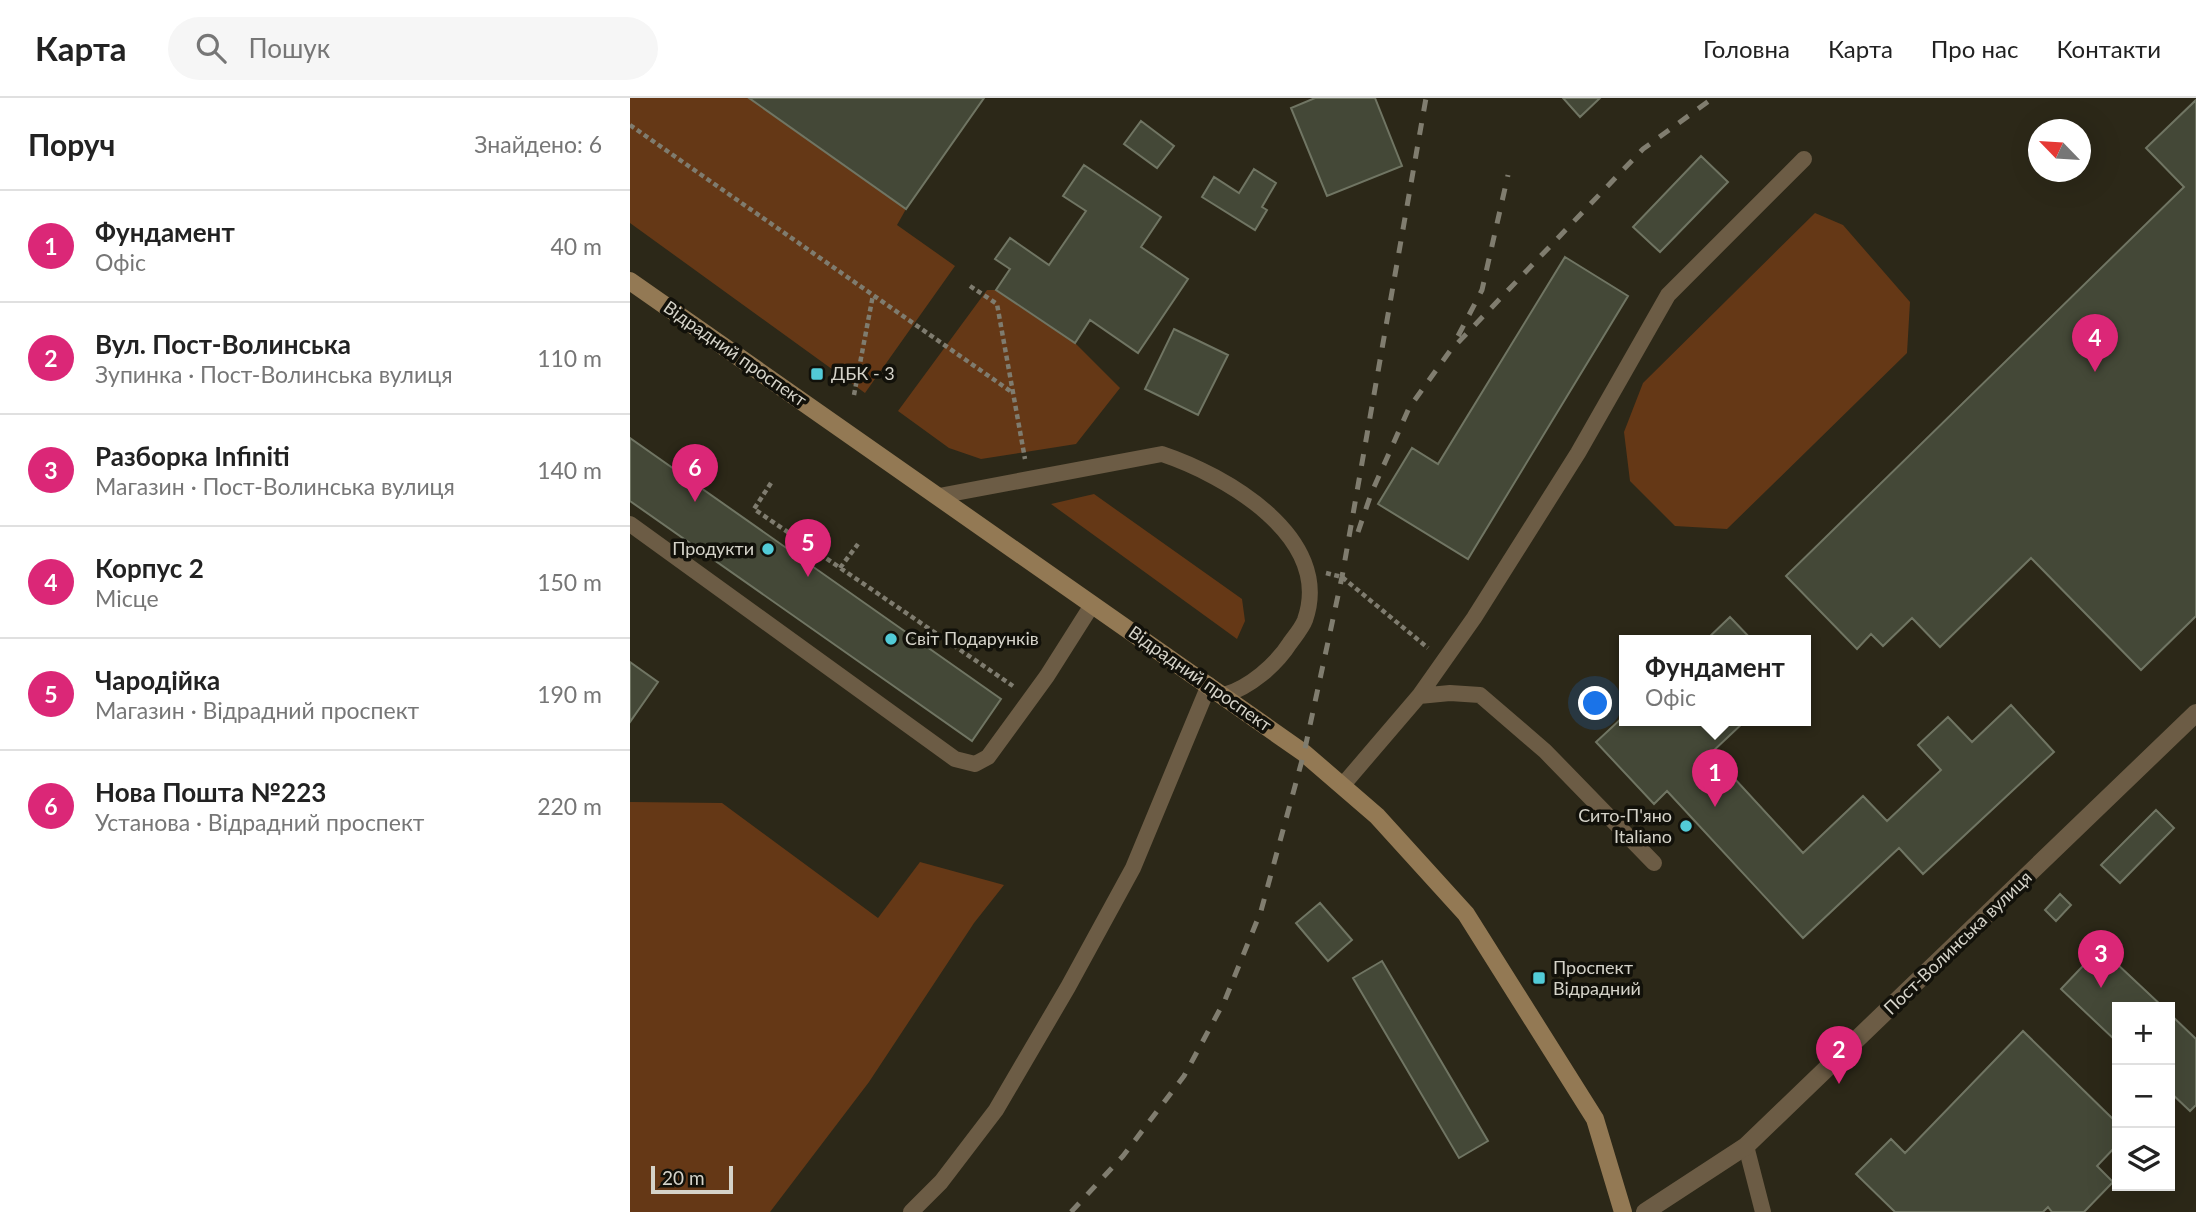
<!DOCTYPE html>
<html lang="uk">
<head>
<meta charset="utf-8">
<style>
	body { margin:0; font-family:Lato,sans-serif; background:#f6f6f6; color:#222 }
	.controls { position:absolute; right:21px; bottom:21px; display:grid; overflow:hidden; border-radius:0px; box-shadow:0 7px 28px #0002 }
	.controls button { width:63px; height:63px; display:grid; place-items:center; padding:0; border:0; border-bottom:2px solid #e0e0e0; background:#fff; color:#222; font:35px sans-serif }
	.compass { position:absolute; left:1398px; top:21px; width:63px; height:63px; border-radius:50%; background:#fff; box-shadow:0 7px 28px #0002; rotate:295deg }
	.scale { position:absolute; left:21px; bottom:18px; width:82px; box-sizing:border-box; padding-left:7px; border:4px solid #d5d3c9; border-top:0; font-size:19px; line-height:24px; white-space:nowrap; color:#d5d3c9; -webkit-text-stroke:5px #12110a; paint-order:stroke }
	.you { position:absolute; left:966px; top:606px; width:24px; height:24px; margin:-18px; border:5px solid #fff; border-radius:50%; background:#1a73e8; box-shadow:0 0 0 10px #1a73e833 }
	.badge { display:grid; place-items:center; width:46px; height:46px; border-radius:50%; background:#db2777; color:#fff; font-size:23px; font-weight:700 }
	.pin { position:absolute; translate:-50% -58px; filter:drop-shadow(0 2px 4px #0008) }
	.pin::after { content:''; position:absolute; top:37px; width:24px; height:21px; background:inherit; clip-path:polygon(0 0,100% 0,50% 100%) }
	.popup { position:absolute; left:989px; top:537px; width:192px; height:91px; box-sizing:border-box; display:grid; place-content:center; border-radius:0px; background:#fff; filter:drop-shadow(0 2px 5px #0005); font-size:23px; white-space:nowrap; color:#767676 }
	.popup b { font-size:26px; color:#222 }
	.popup::after { content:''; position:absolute; left:50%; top:100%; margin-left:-14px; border:14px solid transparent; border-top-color:#fff }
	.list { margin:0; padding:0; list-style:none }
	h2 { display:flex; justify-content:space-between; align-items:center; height:91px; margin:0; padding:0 28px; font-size:30px }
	h2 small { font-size:23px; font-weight:400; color:#767676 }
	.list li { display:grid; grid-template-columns:46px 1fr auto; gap:21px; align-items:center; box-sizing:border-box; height:112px; padding:0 28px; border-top:2px solid #e0e0e0 }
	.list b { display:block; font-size:26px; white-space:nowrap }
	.list p { margin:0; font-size:23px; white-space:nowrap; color:#767676 }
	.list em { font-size:23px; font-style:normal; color:#767676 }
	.icon { flex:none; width:38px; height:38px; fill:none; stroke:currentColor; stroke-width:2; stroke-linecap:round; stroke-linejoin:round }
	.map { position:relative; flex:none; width:1566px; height:1114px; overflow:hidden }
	header { display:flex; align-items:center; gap:42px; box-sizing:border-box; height:98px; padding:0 35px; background:#fff; border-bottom:2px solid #e0e0e0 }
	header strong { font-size:33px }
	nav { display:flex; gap:38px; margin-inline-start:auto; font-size:24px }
	.search { width:490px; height:63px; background:#f6f6f6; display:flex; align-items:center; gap:18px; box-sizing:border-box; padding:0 24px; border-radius:38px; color:#767676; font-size:26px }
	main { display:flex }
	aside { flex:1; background:#fff }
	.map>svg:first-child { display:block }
	.green { fill:#653816 }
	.building { fill:#444837; stroke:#707563; stroke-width:2 }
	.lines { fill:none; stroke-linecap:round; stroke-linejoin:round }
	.path { stroke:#7f7c6f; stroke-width:4.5; stroke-dasharray:5 3.5; stroke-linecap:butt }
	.lane { stroke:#6c5c45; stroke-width:16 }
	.street { stroke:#6c5c45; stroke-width:18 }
	.secondary { stroke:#937954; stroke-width:18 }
	.rail { stroke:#807d6f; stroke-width:5; stroke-dasharray:12 12; stroke-linecap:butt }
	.poi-dot { fill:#52cbd7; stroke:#12110a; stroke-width:2.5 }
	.labels { text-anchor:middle; stroke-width:7; stroke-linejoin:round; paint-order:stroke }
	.street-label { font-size:18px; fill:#d5d3c9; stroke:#12110a }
	.poi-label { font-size:18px; fill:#d5d3c9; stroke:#12110a; text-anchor:start }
</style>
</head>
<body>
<header>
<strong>Карта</strong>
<div class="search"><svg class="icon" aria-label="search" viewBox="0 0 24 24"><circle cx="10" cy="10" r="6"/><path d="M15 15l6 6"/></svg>Пошук</div>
<nav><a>Головна</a><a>Карта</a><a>Про нас</a><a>Контакти</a></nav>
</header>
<main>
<aside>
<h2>Поруч<small>Знайдено: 6</small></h2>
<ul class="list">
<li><span class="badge">1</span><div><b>Фундамент</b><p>Офіс</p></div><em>40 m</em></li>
<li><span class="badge">2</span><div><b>Вул. Пост-Волинська</b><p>Зупинка · Пост-Волинська вулиця</p></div><em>110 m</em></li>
<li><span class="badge">3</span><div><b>Разборка Infiniti</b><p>Магазин · Пост-Волинська вулиця</p></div><em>140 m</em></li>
<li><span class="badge">4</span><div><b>Корпус 2</b><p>Місце</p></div><em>150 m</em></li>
<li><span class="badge">5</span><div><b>Чародійка</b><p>Магазин · Відрадний проспект</p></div><em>190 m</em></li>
<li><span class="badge">6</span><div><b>Нова Пошта №223</b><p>Установа · Відрадний проспект</p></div><em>220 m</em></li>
</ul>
</aside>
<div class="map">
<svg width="1566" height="1114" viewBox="0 0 1566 1114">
	<rect width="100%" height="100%" fill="#2c2818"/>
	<path class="green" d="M0 0H119L276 111 267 127 325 168 235 295 0 125Z
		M1185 115 1213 127 1280 204 1277 255 1097 431 1045 428 1000 383 994 334 1013 285Z
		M357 192H366L445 245 490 290 446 346 351 361 319 350 268 313Z
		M464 396 612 501 615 523 607 541 421 406Z
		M0 704 92 705 248 820 290 764 374 787 344 825 239 984 140 1114H0Z"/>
	<path class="building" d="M119 0H354L276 111Z
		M685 0H745L772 68 697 98 661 10Z
		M933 0H970L950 19Z
		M1566 2V518L1511 572 1401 460 1310 549 1282 520 1253 548 1241 536 1227 551 1156 478 1554 89 1516 50Z
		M511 23 544 48 527 70 494 46Z
		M1071 58 1098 84 1030 154 1003 129Z
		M454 67 531 119 511 149 558 181 508 255 460 222 445 245 366 192 380 171 365 161 380 140 419 167 456 113 433 98Z
		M624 71 646 85 632 109 637 112 625 132 572 99 584 79 609 95Z
		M935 159 998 198 838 461 748 406 782 350 808 366Z
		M544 231 598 257 568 317 515 291Z
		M0 340 371 601 342 643 0 403Z
		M1100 519 1123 543H1075Z
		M0 564 28 584 0 624Z
		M1381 607 1424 654 1293 776 1269 750 1173 840 1037 693 1024 706 966 644 994 618V623H1115L1081 655 1173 755 1233 698 1257 723 1311 672 1288 647 1318 619 1342 644Z
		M1526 712 1544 730 1490 785 1471 767Z
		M1430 796 1441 807 1426 823 1415 812Z
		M690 805 722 842 698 863 666 825Z
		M1470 850 1533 909H1487V944L1431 891Z
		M752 863 858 1043 829 1060 723 880Z
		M1540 916 1566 941V1007L1560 1013 1540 994Z
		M1393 933 1487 1025V1047L1467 1068 1483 1084 1454 1114H1422L1418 1109 1413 1114H1265L1226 1076 1261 1041 1275 1055Z"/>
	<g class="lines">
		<path class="path" d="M0 27 383 295
			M340 188 367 206 395 361
			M224 297 243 197
			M141 385 124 411 383 588
			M210 470 228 446
			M696 475 712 479 798 550"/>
		<path class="lane" d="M309 398 532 356C595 377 704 439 675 522 672 530 665 538 660 545 646 567 619 590 594 597
			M0 426 325 661 345 666 358 659 417 578 462 507
			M789 598 820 595 850 597 915 653 1024 765
			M712 688 789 598 844 520 948 355 1038 197 1174 61
			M1116 1048 1133 1114
			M281 1114 311 1084 366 1012 438 889 503 770 579 587"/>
		<path class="street" d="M1015 1114 1116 1048 1566 615"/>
		<path class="secondary" d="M0 183 674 655 747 718 836 816 965 1021 993 1114"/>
		<path class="rail" d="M828 238 852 192 878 77
			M728 434 741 396 779 310 820 253 1013 51 1083 0
			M441 1114 493 1058 554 978 595 902 631 813 674 655 712 479 796 0"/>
	</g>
	<g class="poi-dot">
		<rect x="180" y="269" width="14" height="14" rx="3.5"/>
		<circle cx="138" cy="451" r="7"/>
		<circle cx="261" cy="541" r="7"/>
		<circle cx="1056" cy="728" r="7"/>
		<rect x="902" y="873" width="14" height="14" rx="3.5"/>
	</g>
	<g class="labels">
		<g class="street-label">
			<text transform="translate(105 256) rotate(35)" y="6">Відрадний проспект</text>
			<text transform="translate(570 581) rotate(35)" y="6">Відрадний проспект</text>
			<text transform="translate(1328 845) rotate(-44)" y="6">Пост-Волинська вулиця</text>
		</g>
		<g class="poi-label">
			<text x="201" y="282">ДБК - 3</text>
			<text x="124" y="457" text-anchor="end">Продукти</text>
			<text x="275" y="547">Світ Подарунків</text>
			<text x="1042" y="724" text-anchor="end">Сито-П'яно<tspan x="1042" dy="21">Italiano</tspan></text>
			<text x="923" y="876">Проспект<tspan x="923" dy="21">Відрадний</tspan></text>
		</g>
	</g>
</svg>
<div class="controls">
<button>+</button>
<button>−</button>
<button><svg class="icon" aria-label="layers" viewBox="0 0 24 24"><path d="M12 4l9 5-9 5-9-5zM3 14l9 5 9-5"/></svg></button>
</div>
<svg class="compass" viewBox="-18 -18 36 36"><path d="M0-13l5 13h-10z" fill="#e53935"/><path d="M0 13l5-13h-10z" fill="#767676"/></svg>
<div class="scale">20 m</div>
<div class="you"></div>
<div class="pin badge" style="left:1085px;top:709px">1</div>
<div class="popup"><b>Фундамент</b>Офіс</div>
<div class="pin badge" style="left:1209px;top:986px">2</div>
<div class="pin badge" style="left:1471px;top:890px">3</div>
<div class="pin badge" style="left:1465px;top:274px">4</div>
<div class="pin badge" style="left:178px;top:479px">5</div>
<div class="pin badge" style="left:65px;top:404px">6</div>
</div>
</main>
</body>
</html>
